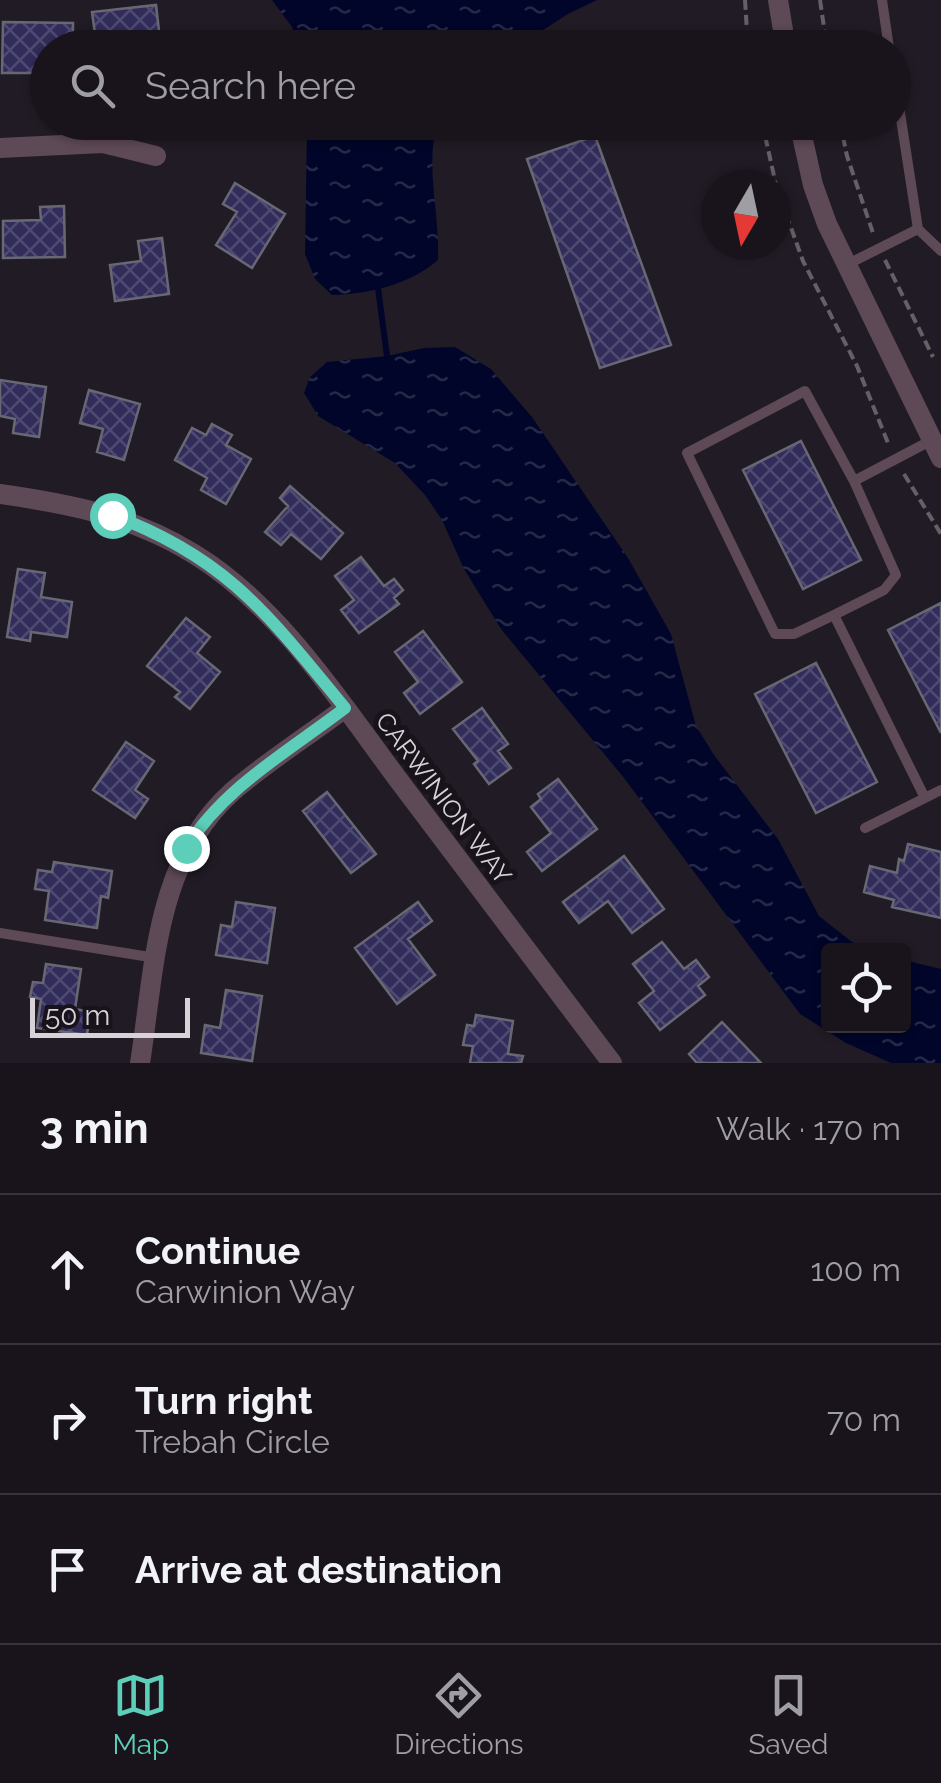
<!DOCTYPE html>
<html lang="en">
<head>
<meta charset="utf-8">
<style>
	body { margin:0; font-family:Raleway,sans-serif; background:#221d25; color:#f1f3f6 }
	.controls { position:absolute; right:30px; bottom:30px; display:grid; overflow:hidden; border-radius:10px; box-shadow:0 2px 8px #0004 }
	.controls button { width:90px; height:90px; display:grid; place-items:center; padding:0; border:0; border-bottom:2px solid #37333b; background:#19141c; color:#f1f3f6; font:50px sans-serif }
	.compass { position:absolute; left:701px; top:170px; width:90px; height:90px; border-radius:50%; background:#19141c; box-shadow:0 2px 8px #0004; rotate:189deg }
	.scale { position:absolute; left:30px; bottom:25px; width:160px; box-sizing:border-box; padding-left:10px; border:5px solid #d6d2d8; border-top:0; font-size:28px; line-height:35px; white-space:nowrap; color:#d6d2d8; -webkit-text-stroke:8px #18121b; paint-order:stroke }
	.stop { position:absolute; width:30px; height:30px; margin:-22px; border:8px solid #5dceb9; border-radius:50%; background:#fff }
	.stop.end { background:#5dceb9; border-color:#fff; box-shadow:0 2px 10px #0008 }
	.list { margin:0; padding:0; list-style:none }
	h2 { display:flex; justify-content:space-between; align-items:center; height:130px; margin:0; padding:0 40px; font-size:42px }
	h2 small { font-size:32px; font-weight:400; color:#9f9ea3 }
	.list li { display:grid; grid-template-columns:65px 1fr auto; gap:30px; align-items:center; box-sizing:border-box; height:150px; padding:0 40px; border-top:2px solid #37333b }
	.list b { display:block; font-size:38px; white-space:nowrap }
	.list p { margin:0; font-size:32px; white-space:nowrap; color:#9f9ea3 }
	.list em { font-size:32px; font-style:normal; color:#9f9ea3 }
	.icon { flex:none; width:55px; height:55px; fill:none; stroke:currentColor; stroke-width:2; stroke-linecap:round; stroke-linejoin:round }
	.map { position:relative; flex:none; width:941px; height:1063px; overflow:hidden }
	.search { position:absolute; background:#19141c; box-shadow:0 2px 8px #0004; left:30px; right:30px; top:30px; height:110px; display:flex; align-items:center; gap:25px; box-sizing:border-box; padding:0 35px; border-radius:55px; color:#9f9ea3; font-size:38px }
	.sheet { height:580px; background:#19141c }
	nav { display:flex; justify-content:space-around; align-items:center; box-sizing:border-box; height:140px; border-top:2px solid #37333b; background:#19141c; font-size:28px; color:#9f9ea3 }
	nav a { display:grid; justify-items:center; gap:5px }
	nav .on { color:#5dceb9 }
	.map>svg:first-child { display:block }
	.water { fill:url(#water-ripples) }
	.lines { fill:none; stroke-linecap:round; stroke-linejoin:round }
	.stream { stroke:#000529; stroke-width:6 }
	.building { fill:url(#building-cross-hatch); stroke:#686875; stroke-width:2.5 }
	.path { stroke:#656068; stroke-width:4; stroke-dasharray:10 5; stroke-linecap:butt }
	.service { stroke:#5e4957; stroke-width:10 }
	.minor { stroke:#5e4957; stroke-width:20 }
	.route { stroke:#5dceb9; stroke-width:12 }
	.labels { text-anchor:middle; stroke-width:10; stroke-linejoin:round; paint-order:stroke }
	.street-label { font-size:25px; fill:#d6d2d8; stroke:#18121b }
</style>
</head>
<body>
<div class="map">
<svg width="941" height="1063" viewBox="0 0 941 1063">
	<defs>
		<pattern id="water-ripples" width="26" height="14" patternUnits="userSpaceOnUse" patternTransform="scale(2.5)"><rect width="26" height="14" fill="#000529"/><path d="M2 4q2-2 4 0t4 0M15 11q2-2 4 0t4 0" fill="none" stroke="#242947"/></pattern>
		<pattern id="building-cross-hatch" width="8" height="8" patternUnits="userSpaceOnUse" patternTransform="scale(2.5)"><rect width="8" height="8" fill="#312c5a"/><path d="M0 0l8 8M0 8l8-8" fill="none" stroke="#4e4a71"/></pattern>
	</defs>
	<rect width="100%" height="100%" fill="#211b25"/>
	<path class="water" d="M272 0H597L568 14 517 47H299L292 27Z
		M307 123H437C425 168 440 213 438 260 409 285 369 294 332 295L315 279 305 254Z
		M455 347 491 369 532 417 628 558 671 634 696 726 714 755 778 839 819 916 852 942 876 950 828 951V1026H904V960L941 969V1063H891L846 1043 800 1014 624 778 501 629 464 569 442 520 425 495 395 463 318 416 304 393 310 377 327 362 387 356 424 348Z"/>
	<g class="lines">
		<path class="stream" d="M378 288 387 356"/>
	</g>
	<path class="building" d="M156 5 161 48H97L92 12Z
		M3 22 73 23V48H48V73H2Z
		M595 136 671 345 600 368 527 159Z
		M235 183 285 214 252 268 216 245 237 212 223 204Z
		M64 206 65 257 3 258V221L41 220 40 207Z
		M162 238 169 294 115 301 110 265 141 261 138 241Z
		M0 380 46 387 39 437 13 433 15 419 0 416Z
		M89 390 140 404 124 460 97 452 103 429 80 423Z
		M212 424 232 435 226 445 251 459 226 504 201 490 207 478 175 460 192 428 206 435Z
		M801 441 861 560 803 589 743 470Z
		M290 486 343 533 321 559 291 534 281 545 265 532 288 506 280 498Z
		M361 557 384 586 394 579 403 590 394 598 399 604 359 633 341 610 354 600 335 576Z
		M18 569 45 573 41 597 72 602 67 637 31 632 30 641 7 637Z
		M941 603V733L888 630Z
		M186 618 210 637 197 653 220 672 190 709 175 697 180 692 147 666Z
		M423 631 462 682 420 714 404 693 418 682 395 652Z
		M816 663 877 782 816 813 755 694Z
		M482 708 508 744 498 751 511 768 489 784 474 764 478 761 453 729Z
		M126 742 154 761 135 790 148 799 135 818 93 790Z
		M558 779 597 829 542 871 527 852 551 833 531 807 541 799 538 794Z
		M327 792 376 854 351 873 303 811Z
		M908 844 941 852V918L892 907 894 900 864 892 870 866 897 873 899 859 904 861Z
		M624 856 664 909 632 933 608 901 579 923 563 902Z
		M54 862 112 871 108 898 101 896 97 928 45 920 49 891 35 889 38 870 52 872Z
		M236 902 275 908 267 963 216 955 221 925 232 927Z
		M418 902 432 921 408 939 435 975 397 1004 355 948Z
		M662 942 684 969 696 960 709 977 698 986 705 995 660 1030 639 1003 654 991 633 964Z
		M46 964 81 969 75 1009 90 1012 87 1035 37 1028 41 999 30 997 33 982 43 983Z
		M226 990 262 996 252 1061 201 1053 205 1025 220 1028Z
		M476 1015 513 1021 508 1054 523 1056 521 1063H470L473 1046 463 1045 467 1025 474 1026Z
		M722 1022 761 1063H697L689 1054Z"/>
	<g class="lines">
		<path class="path" d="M745 0 748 48
			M820 0 827 48
			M762 122 776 185
			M840 122 847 156 873 233
			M776 186 803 261 857 366 888 443
			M885 260 933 357
			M904 474 941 534"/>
		<path class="service" d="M882 0 889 48
			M894 74 918 229
			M846 265 918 229 941 251
			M834 615 884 590 896 575 854 481
			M925 798 834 615 794 634H775L687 453 805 391 854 481 932 440
			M865 828 941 790
			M0 933 156 958"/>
		<path class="minor" d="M778 0 786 48
			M799 122 813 185 827 224 941 458
			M0 148 103 143 156 156
			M0 494C70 504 133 516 194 554 278 605 339 700 397 778 469 873 540 968 612 1063
			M140 1063C155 968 155 860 233 791 268 761 308 736 345 708"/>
	</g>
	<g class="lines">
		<path class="route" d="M112 515C228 558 269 616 345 708 289 751 224 787 186 848"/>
	</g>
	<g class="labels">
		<g class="street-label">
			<text transform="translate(444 798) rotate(53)" y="9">CARWINION WAY</text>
		</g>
	</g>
</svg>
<div class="controls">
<button><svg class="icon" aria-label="locate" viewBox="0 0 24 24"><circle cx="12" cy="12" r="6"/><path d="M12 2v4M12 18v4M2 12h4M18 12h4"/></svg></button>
</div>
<svg class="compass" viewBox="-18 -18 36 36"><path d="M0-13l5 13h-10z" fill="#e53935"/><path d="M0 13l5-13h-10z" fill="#9f9ea3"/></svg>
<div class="scale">50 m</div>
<div class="stop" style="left:112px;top:515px"></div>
<div class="stop end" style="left:186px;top:848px"></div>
<div class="search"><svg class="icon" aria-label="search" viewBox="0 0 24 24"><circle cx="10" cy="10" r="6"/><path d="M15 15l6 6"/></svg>Search here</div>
</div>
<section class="sheet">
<h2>3 min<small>Walk · 170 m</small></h2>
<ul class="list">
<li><svg class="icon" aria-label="ahead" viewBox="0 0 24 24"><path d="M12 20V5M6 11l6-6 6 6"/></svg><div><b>Continue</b><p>Carwinion Way</p></div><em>100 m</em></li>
<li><svg class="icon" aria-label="right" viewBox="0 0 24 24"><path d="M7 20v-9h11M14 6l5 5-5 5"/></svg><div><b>Turn right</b><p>Trebah Circle</p></div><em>70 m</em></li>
<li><svg class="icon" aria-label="arrive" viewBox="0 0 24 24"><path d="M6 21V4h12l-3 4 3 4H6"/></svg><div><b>Arrive at destination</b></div></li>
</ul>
</section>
<nav>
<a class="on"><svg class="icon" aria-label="map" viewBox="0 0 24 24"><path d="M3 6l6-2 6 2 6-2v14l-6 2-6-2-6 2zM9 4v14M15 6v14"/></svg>Map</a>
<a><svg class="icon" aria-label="directions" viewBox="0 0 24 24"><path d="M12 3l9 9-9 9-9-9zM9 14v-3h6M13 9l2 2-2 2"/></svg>Directions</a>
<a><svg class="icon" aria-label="saved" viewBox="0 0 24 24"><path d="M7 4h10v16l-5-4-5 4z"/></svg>Saved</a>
</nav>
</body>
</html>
